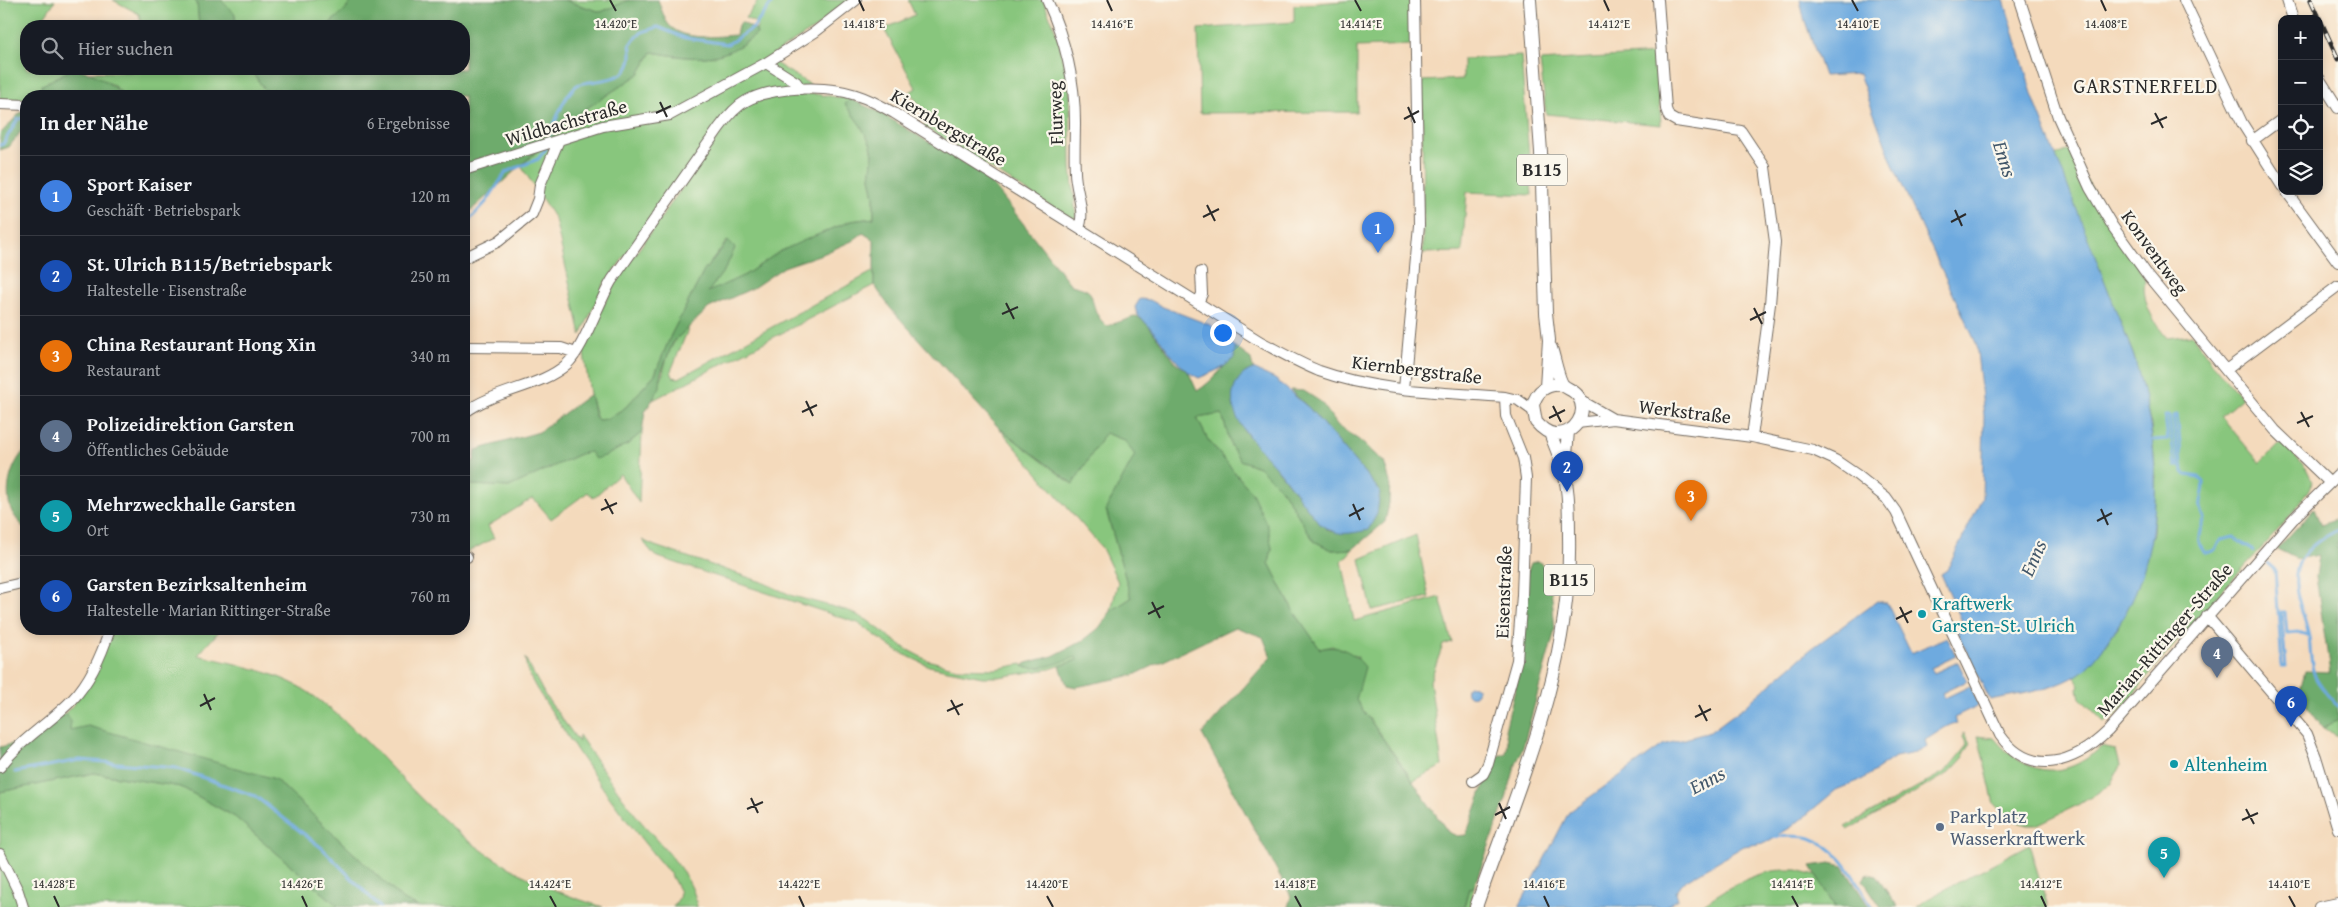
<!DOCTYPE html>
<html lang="de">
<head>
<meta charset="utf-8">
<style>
	body { margin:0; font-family:"Gentium Book Plus",serif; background:#242831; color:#f1f3f6 }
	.controls { position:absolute; right:15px; top:15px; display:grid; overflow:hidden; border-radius:10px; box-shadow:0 2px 8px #0003 }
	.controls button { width:45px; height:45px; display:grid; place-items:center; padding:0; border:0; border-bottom:1px solid #363941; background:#171b24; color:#f1f3f6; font:25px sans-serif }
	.you { position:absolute; left:1222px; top:332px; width:18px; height:18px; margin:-12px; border:4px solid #fff; border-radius:50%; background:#1a73e8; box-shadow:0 0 0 8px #1a73e833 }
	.badge { display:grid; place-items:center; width:32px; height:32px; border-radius:50%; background:#8c9099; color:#fff; font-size:16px; font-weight:700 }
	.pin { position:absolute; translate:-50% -41px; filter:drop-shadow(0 1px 2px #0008) }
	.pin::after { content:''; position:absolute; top:26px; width:18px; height:15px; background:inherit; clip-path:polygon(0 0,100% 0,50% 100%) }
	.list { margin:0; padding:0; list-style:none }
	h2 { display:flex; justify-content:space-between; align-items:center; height:65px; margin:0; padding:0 20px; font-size:21px }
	h2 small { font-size:16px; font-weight:400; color:#9ea1a6 }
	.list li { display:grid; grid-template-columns:32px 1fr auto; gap:15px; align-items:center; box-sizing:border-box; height:80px; padding:0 20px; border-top:1px solid #363941 }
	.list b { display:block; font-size:19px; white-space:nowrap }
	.list p { margin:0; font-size:16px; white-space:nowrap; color:#9ea1a6 }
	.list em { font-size:16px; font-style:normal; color:#9ea1a6 }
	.icon { flex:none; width:28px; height:28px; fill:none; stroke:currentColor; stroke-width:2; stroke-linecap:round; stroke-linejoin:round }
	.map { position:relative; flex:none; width:2338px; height:907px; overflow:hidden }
	.search { position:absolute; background:#171b24; box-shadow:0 2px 8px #0003; left:20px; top:20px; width:450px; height:55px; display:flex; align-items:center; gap:12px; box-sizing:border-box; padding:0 18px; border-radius:20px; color:#9ea1a6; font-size:19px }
	.panel { position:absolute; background:#171b24; box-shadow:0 2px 8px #0003; left:20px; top:90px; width:450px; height:545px; border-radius:20px }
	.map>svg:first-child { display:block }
	.green { fill:#88c67d; stroke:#5a7854 }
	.forest { fill:#6eab6c; stroke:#4c6b4c }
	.water { fill:#6eaadf; stroke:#4c6a85 }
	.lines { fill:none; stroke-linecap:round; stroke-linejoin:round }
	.stream { stroke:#6eaadf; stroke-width:3 }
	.minor-casing { stroke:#71685e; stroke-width:12 }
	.major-casing { stroke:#71685e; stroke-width:14 }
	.minor { stroke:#fff; stroke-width:10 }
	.major { stroke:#fff; stroke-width:12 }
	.rail-casing { stroke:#2b2b2b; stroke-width:5 }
	.rail { stroke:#fbf7ec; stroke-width:3; stroke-dasharray:9; stroke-linecap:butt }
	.ticks { fill:none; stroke:#2b2b2b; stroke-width:2 }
	.culture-dot { fill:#0f9aa8; stroke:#fbf7ec; stroke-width:2 }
	.service-dot { fill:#5c6f8a; stroke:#fbf7ec; stroke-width:2 }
	.labels { text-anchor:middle; stroke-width:4.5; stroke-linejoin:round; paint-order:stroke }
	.shield { fill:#fbf7ec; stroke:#696865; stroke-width:1 }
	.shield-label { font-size:18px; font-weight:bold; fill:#2b2b2b }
	.street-label { font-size:19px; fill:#2b2b2b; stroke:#fbf7ec }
	.culture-label { font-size:19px; fill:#0d838f; stroke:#fbf7ec; text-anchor:start }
	.service-label { font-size:19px; fill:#4e5e75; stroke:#fbf7ec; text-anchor:start }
	.neighbourhood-label { font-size:20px; letter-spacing:1px; fill:#2b2b2b; stroke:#fbf7ec }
	.water-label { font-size:20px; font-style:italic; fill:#42576a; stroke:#fbf7ec }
	.ticks-label { font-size:12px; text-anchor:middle; fill:#2b2b2b; stroke:#fbf7ec; stroke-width:4.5; stroke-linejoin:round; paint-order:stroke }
</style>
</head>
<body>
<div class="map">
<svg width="2338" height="907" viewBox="0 0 2338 907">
	<rect width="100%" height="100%" fill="#fbf7ec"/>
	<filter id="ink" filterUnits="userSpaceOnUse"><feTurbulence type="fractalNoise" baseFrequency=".02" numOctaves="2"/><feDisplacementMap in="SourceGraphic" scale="10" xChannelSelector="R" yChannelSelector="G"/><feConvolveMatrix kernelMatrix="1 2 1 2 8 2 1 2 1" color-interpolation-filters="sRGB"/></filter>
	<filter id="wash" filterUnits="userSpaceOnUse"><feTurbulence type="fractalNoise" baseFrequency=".0096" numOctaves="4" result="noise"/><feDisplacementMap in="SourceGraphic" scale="20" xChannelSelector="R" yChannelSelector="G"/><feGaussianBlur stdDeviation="1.12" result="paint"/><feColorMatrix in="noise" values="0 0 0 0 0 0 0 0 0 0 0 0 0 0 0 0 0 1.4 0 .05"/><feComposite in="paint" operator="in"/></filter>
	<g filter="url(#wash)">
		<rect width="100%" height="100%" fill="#f4dabc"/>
		<path class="green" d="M0 0 55 1 38 26H26V69H72L55 80 48 81 39 93V96H26V100L0 99Z
			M113 0H194L197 3 199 26H142L139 14Z
			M221 0H352L346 9 327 26H236L235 14Z
			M564 0H629L601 12Z
			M759 0H850L832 12 817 27 767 58 811 85 743 100 604 284 581 335 555 219 521 166 578 114 639 74 652 52C696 60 720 63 757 34L756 30 758 24 745 18Z
			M908 0H1043L1057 34 1070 87 1071 167 1076 217 1071 219 923 126 930 120 910 92 916 88 884 29 915 15Z
			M1356 0H1410L1412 45 1357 47V112L1200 113 1198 29 1294 22V5Z
			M1657 54 1661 125 1546 114 1540 61Z
			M1521 56 1532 195 1467 192 1462 252 1423 253 1422 81 1463 79V59Z
			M138 69H250L269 96H125L113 85 87 72H138Z
			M815 94 850 99 845 104 861 126 871 145 873 154 870 177 874 197V218L850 221 779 252 745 275 707 293 725 269 735 248 727 241 704 271 671 335 655 374 626 407 607 419 597 420 590 394 583 347 606 300 620 276 735 113 754 101 786 95Z
			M2069 150 2145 279C2141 301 2153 321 2167 338L2192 335 2218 371 2242 398 2221 416 2260 463 2281 442 2306 468 2313 482C2296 513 2270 539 2246 565 2214 599 2183 634 2153 670 2141 684 2120 716 2104 722L2080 698 2078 689 2080 685 2075 677 2096 657 2118 627 2153 533 2156 478 2151 425 2133 354 2055 156Z
			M874 271V285L653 400C663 382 663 362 673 344 676 337 684 332 689 327L671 371 673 377 679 378Z
			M1222 414 1231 446 1240 460 1259 467 1283 491 1314 541 1332 550 1353 549 1342 561 1354 621 1440 597 1452 642 1443 645 1430 681 1442 766 1413 781 1356 700 1358 657 1332 646 1320 649 1293 610 1269 563 1272 548 1252 493 1208 440 1197 418Z
			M999 428 1072 484 1105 433 1124 440 1135 455 1106 510 1131 598 1111 611 1118 582 1102 548Z
			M642 432 639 503 620 474 593 498 588 492 551 519 533 498 488 526 494 538 464 554V480L472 485 509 487 580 454 590 451 605 456 628 444Z
			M1416 535 1429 597 1372 610 1360 559Z
			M642 540 655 546 762 582 793 596 849 611 867 620 906 649 927 660 957 668 996 669 1022 664 1024 667 1052 664 1076 657 1077 660 1050 669 999 677H982L929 666 897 651 858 623 655 556Z
			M112 629H221L198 655C238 665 282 672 315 697 362 731 397 777 439 816 486 859 541 889 603 907H419L403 900 275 779 69 730 71 720 65 713 73 705Z
			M525 658 546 697 579 742V735C598 763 617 791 638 818 657 841 695 876 697 907H673L679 898 680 892 671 875C628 825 589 771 554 715 543 698 527 679 525 658Z
			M2338 720V736L2323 728Z
			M1964 733 1970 744 1963 754 1964 757 1949 773 1848 830 1845 827 1946 771 1967 745 1963 737Z
			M1978 736 1994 738C2026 776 2064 782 2101 747L2116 750 2120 766 2110 785 2080 804 2036 825H2027L2010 819 1994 804Z
			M94 773 181 787 235 817 339 907H27L25 898 11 907H0V792Z
			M2029 844 2048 907H1917L1926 900Z
			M1781 870H1797L1816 875 1835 907H1699C1724 890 1750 873 1781 870Z
			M1474 887 1469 907H1464L1469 888Z"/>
		<path class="forest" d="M194 0H221L235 14 236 26H199L197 3Z
			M352 0H564L601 12 629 0H658C661 7 664 19 669 25 685 42 716 36 736 35L738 26 741 22 756 30 757 34C720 63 697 60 652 52L639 74 578 114 468 213 464 214V96H269L250 69H464V26H327L346 9Z
			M72 69C91 69 111 84 125 96H39L42 85Z
			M850 99 879 112 987 177 1071 285C1098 291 1088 294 1097 314 1099 319 1104 323 1107 326L1137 316 1148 325 1175 362 1189 373 1197 391C1212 382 1220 369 1234 358L1235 347 1251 359 1253 369 1246 372 1232 404 1245 432 1267 456 1320 524 1331 532 1380 491 1309 408 1290 390 1304 391 1321 402 1338 426 1359 440 1384 462 1390 482 1389 503 1385 522 1353 549 1332 550 1314 541 1283 491 1259 467 1240 460 1231 446 1222 414 1197 418 1208 440 1252 493 1268 527 1272 548 1269 563 1293 610 1320 649C1338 644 1353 651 1365 667L1356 700 1448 832 1457 836 1466 835 1491 767 1498 756 1506 753 1508 744 1505 730 1520 668 1527 573 1531 563 1539 561 1546 570 1551 586 1555 630 1523 747 1515 767 1506 799 1474 887 1469 888 1464 907H1288L1291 896 1202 734 1271 657 1263 637 1235 627 1134 675 1076 687 1067 685 1060 666 1077 660 1076 657C1061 662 1039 672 1023 666L1026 663 1053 656 1084 640 1099 628 1111 611 1131 598 1106 509 1135 455 1124 440 1105 433 1073 484 999 428 891 309 874 285V240L863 233 852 241 825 253 784 267 753 288 709 308 673 342 661 373 660 387 645 412 642 432 628 444 605 456 595 459 590 452 580 454 509 487 472 485 464 480V463L474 461 476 450 539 432 590 394 595 416 598 420 607 419 626 407 655 374 671 335 704 271 728 241 735 248 725 269 708 292 745 275 779 252 805 240 851 221 874 218V197L870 177 873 154 871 145 861 126 845 104Z
			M21 112 26 113V125L9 147 0 150V134Z
			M26 449V531C22 525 15 518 12 512 3 492 11 463 26 449Z
			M2314 509 2321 525 2338 519V720L2323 728 2299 695 2305 671 2330 672 2316 577 2319 555 2297 559 2277 549Z
			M65 713 71 720 70 730 88 726 275 779 403 900 419 907H339L235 817 181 787 94 773 0 792V747L16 743Z
			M1830 863 1843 866 1869 907H1835L1811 866Z
			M1869 874 1876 876 1898 907H1881L1863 880 1866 875Z"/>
		<path class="water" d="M1800 0H2004L2033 97 2133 354C2162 447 2170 551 2112 635 2102 650 2090 668 2074 677 2050 691 2017 694 1990 700L1957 632 1965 628 1941 574 1947 570 1982 498 1984 416 1976 343 1895 170 1859 74 1824 76 1804 18Z
			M1140 299 1150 300 1163 307 1210 325 1235 347 1234 358 1222 368 1199 378C1174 366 1166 344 1148 325 1141 318 1137 317 1135 307Z
			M1253 369 1275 379 1309 408 1380 491 1377 514 1368 530C1347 534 1338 537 1320 524 1306 507 1293 489 1280 472 1262 450 1220 415 1236 384 1240 376 1245 372 1253 369Z
			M1877 601 1887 603 1911 653 1947 637 1956 656 1931 668 1934 673 1958 662 1967 681 1942 693 1945 698 1970 686 1979 705 1954 717 1957 723C1947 724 1935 735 1925 740L1927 747 1915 753 1895 757 1863 779 1836 790 1793 826 1765 843 1744 846 1683 882 1676 892 1678 899 1663 907H1519L1569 812 1663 745 1710 732 1745 706 1811 649Z
			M1466.5 691a5.5 5.5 0 1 1 11 0a5.5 5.5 0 1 1-11 0Z"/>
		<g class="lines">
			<path class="stream" d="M550 134C557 119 563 97 576 86 579 83 585 83 590 82 617 78 636 76 630 44L642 32 658 27 685 38 728 44 753 28 774 0
				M0 145 3 144 18 119 26 118
				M464 226 487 201 506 172 538 159 548 146
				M2153 440 2168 439 2165 416H2169L2175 466H2179L2173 416 2177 415 2183 472 2186 475 2199 477 2204 482C2204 499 2196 501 2205 519 2199 530 2194 544 2206 553 2220 551 2214 546 2221 540L2234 537 2253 551
				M2338 530C2324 537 2308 546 2300 561 2288 585 2305 614 2309 637 2311 651 2310 670 2318 682 2324 691 2332 698 2338 706
				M2267 563 2275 570 2282 666H2286L2281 612H2285L2287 633 2298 632 2308 635
				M15 772 80 760 176 768 255 796 322 848 380 907
				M1771 836C1783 838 1799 834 1810 838 1843 850 1855 880 1872 907"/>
		</g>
	</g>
	<g filter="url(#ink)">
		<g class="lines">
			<g class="minor-casing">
				<path id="minor" d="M1047 0C1065 39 1075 78 1075 122 1075 138 1074 155 1075 172 1075 189 1086 212 1079 228
					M1658 0 1666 109 1669 117 1676 121 1741 131 1765 167 1775 242 1770 304 1752 437
					M2020 0 2058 117 2090 188 2113 227 2149 277 2275 430 2329 482
					M2184 0 2242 123 2282 186
					M2287 0 2293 19
					M766 63 796 82 801 89
					M2319 78 2338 108
					M0 104 26 105
					M2252 141 2282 119
					M464 170 603 126 670 115 766 63 815 32 856 0
					M2286 191 2338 262
					M464 258 499 241 532 214 538 199 540 185 559 140
					M1198 303 1202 294 1201 272
					M464 347 561 348 576 353
					M2226 370 2338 286
					M1404 389 1419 225 1415 0
					M1580 400 1613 419
					M464 413C496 389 540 388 567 364 584 348 598 303 612 280L719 128C727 117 735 107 746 101 773 86 828 85 856 95 869 99 882 106 894 113L1261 342C1280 352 1299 363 1319 371 1378 392 1443 392 1505 397L1518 400 1532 410
					M1577 423 1613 419 1752 437 1813 450 1835 460 1857 475 1886 498 1896 512 2000 735C2031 779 2075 763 2108 731L2295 517 2338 475
					M464 558 467 557
					M0 588 26 582
					M2207 616 2307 734 2316 757 2338 829
					M0 767C22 738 49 724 73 699 91 680 102 654 110 629
					M1473 781 1483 774 1488 764 1517 660 1522 595 1526 478 1523 458 1506 416 1505 397
					M0 854 18 891 23 907
					M2319 907 2338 903"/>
			</g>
			<g class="major-casing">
				<path id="major" d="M1530 0 1541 152 1546 313 1549 340 1546 387
					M1551 348C1554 356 1558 379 1563 385 1567 389 1574 390 1578 396 1589 413 1575 435 1555 434 1547 433 1541 428 1536 422L1533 405C1537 390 1548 383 1563 385
					M1565 467 1568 431
					M1476 907C1518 787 1572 667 1569 537 1569 516 1569 493 1564 472 1561 459 1555 446 1550 433"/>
			</g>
			<use href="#minor" class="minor"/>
			<use href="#major" class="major"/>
			<g class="rail-casing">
				<path id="rail" d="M2311 0 2338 59"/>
			</g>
			<use href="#rail" class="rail"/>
		</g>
	</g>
	<path class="ticks" d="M610 0 616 11M859 0 864 11M1107 0 1112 11M1355 0 1361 11M1604 0 1609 11M1852 0 1858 11M2101 0 2106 11M660 102 667 117M1408 107 1415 123M656 113 671 106M2155 113 2163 128M1404 119 1419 111M2151 124 2167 117M1207 205 1215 221M1955 210 1962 226M1203 217 1219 209M1951 222 1966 214M1006 303 1014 319M1754 308 1762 324M1002 314 1018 307M1750 320 1766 312M806 401 813 416M1553 406 1561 422M802 412 817 405M2301 412 2309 427M1549 418 1565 410M2297 423 2313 416M605 499 613 514M1353 504 1360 520M2101 509 2108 525M601 510 617 503M1349 516 1364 508M2097 521 2112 513M1152 602 1160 618M1900 607 1908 623M1148 614 1164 606M1896 619 1912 611M204 694 211 710M951 700 959 715M1699 705 1707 721M200 706 215 698M947 711 963 704M1695 717 1711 709M751 798 758 813M1499 803 1506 819M747 809 763 802M2246 809 2254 824M1495 815 1510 807M2242 820 2258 813M54 896 59 907M302 896 307 907M550 896 556 907M799 896 804 907M1047 896 1053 907M1295 896 1301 907M1544 896 1549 907M1792 896 1798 907M2041 896 2046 907M2289 896 2295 907"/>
	<g class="culture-dot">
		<circle cx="1922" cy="614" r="5"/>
		<circle cx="2174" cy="764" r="5"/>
	</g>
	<circle class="service-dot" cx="1940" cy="827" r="5"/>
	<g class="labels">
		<g class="shield">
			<rect x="1517" y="154.5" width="50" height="31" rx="4"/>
			<rect x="1544" y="564.5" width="50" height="31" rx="4"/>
		</g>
		<g class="shield-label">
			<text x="1542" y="176">B115</text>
			<text x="1569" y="586">B115</text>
		</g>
		<g class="street-label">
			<text transform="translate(1055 113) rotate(-92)" y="7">Flurweg</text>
			<text transform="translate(566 122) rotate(-16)" y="7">Wildbachstraße</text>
			<text transform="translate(949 127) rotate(31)" y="7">Kiernbergstraße</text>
			<text transform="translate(2155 252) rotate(54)" y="7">Konventweg</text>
			<text transform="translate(1417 369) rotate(7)" y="7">Kiernbergstraße</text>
			<text transform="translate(1685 411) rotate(7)" y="7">Werkstraße</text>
			<text transform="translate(1503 592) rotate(-88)" y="7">Eisenstraße</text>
			<text transform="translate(2164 639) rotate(-49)" y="7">Marian-Rittinger-Straße</text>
		</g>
		<g class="culture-label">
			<text x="1932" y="610">Kraftwerk<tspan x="1932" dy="22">Garsten-St. Ulrich</tspan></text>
			<text x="2184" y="771">Altenheim</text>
		</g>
		<g class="service-label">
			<text x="1950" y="823">Parkplatz<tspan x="1950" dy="22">Wasserkraftwerk</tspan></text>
		</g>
		<g class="neighbourhood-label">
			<text x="2146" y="93">GARSTNERFELD</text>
		</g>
		<g class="water-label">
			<text transform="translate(2005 159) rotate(72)" y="7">Enns</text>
			<text transform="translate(2033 558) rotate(-66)" y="7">Enns</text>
			<text transform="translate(1707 780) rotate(-28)" y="7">Enns</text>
		</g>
	</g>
	<g class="ticks-label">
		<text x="616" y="28">14.420°E</text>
		<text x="864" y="28">14.418°E</text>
		<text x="1112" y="28">14.416°E</text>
		<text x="1361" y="28">14.414°E</text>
		<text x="1858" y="28">14.410°E</text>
		<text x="2106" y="28">14.408°E</text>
		<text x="1609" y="28">14.412°E</text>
		<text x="54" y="888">14.428°E</text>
		<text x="302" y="888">14.426°E</text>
		<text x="550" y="888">14.424°E</text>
		<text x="799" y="888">14.422°E</text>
		<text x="1047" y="888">14.420°E</text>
		<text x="1295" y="888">14.418°E</text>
		<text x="1544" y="888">14.416°E</text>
		<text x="1792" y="888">14.414°E</text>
		<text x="2041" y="888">14.412°E</text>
		<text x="2289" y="888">14.410°E</text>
	</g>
</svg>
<div class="controls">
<button>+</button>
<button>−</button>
<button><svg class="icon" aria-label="locate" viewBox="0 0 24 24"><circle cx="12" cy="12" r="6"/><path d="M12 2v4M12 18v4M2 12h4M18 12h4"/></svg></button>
<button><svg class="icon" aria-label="layers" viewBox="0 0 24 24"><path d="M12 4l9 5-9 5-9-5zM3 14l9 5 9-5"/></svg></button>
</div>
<div class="you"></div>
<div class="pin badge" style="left:1378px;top:253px;background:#3f7fe0">1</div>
<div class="pin badge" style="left:1567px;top:492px;background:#1a4fb4">2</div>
<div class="pin badge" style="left:1691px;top:521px;background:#e8710a">3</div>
<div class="pin badge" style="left:2217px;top:678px;background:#5c6f8a">4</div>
<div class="pin badge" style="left:2164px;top:878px;background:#0f9aa8">5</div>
<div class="pin badge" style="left:2291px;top:727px;background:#1a4fb4">6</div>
<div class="search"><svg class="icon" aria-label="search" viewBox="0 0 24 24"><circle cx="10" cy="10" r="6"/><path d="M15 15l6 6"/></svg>Hier suchen</div>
<section class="panel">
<h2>In der Nähe<small>6 Ergebnisse</small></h2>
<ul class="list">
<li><span class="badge" style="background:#3f7fe0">1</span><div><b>Sport Kaiser</b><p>Geschäft · Betriebspark</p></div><em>120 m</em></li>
<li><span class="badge" style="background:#1a4fb4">2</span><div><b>St. Ulrich B115/Betriebspark</b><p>Haltestelle · Eisenstraße</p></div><em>250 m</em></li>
<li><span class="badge" style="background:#e8710a">3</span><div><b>China Restaurant Hong Xin</b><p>Restaurant</p></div><em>340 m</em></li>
<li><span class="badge" style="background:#5c6f8a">4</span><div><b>Polizeidirektion Garsten</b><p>Öffentliches Gebäude</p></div><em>700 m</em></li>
<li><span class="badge" style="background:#0f9aa8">5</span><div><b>Mehrzweckhalle Garsten</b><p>Ort</p></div><em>730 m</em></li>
<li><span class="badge" style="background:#1a4fb4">6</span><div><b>Garsten Bezirksaltenheim</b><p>Haltestelle · Marian Rittinger-Straße</p></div><em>760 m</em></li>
</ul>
</section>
</div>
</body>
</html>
